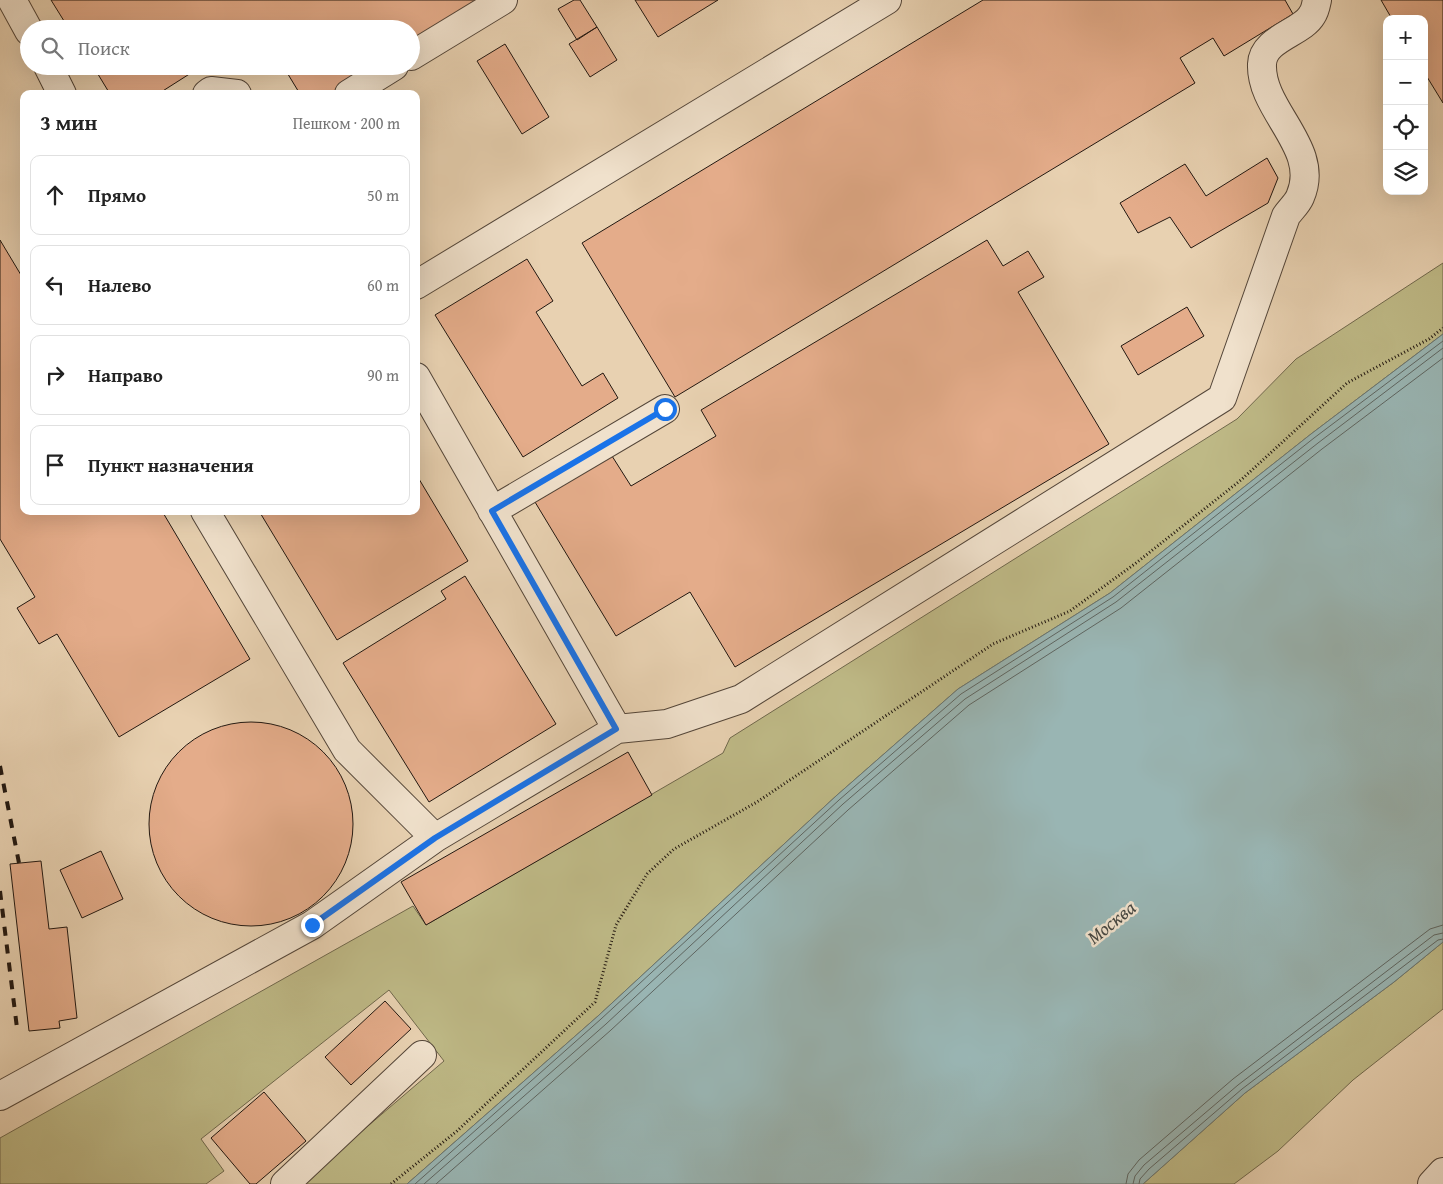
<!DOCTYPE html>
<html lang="ru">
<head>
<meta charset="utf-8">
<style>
	body { margin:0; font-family:"Gentium Book Plus",serif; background:#f2f2f2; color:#222 }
	.controls { position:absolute; right:15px; top:15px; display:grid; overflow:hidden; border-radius:10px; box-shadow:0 5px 20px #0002 }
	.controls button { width:45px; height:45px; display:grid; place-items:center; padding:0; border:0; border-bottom:1px solid #e0e0e0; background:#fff; color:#222; font:25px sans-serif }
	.stop { position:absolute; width:15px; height:15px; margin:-11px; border:4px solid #1a73e8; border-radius:50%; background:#fff }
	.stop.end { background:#1a73e8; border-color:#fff; box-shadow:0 1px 5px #0008 }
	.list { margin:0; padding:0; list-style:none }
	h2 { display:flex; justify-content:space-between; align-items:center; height:65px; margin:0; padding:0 20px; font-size:21px }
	h2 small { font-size:16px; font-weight:400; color:#767676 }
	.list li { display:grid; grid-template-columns:32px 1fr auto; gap:15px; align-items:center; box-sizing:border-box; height:80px; margin:0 10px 10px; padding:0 10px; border:1px solid #e0e0e0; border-radius:10px }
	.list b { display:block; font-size:19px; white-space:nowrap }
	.list em { font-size:16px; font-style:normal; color:#767676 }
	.icon { flex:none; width:28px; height:28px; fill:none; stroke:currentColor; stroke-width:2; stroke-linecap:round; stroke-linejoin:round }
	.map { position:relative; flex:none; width:1443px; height:1184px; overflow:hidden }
	.search { position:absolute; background:#fff; box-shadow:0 5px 20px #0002; left:20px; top:20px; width:400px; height:55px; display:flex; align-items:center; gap:12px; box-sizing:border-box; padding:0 18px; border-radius:28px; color:#767676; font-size:19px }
	.panel { position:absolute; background:#fff; box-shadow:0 5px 20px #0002; left:20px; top:90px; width:400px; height:425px; border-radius:10px }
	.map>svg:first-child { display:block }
	.green { fill:#beb986; stroke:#70684c }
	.water { fill:#99b5b3; stroke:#697672 }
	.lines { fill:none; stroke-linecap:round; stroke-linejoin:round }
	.shore { stroke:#5e6662; stroke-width:1 }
	.building { fill:#e4ac8a; stroke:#221811 }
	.minor-casing { stroke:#544639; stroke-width:30 }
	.path { stroke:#221811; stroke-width:3; stroke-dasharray:1 2.5; stroke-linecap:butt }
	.minor { stroke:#f0e1cc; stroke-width:28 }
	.rail { stroke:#221811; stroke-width:4; stroke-dasharray:9 9; stroke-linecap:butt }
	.route { stroke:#1a73e8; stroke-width:6 }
	.labels { text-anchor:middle; stroke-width:5; stroke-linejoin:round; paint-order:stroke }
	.water-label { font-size:19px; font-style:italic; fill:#464742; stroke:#f0e1cc }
</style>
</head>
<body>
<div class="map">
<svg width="1443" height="1184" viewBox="0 0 1443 1184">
	<rect width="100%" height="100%" fill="#e8d1b1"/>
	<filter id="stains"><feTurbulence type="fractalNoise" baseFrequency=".004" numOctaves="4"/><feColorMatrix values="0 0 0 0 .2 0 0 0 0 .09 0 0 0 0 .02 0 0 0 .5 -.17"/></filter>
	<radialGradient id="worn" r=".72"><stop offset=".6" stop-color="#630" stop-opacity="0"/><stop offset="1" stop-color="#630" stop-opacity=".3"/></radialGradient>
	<path class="green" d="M1443 263V334L1311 434 1110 593 958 689 836 796 598 1016 407 1184H300L444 1061 389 990 201 1139 224 1171 206 1184H0V1138L413 906 426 925 723 753 730 738 1237 419 1296 359Z
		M1443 942V1009L1353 1080 1278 1151 1234 1184H1143L1245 1093 1394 982Z"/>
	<path class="water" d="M1443 334V942L1394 982 1245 1093 1143 1184H407L598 1016 836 796 958 689 1110 593 1311 434Z"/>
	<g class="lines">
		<path class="shore" d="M415 1184 601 1019 839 800 961 694 1113 597 1314 438 1443 341
			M424 1184 606 1024 843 804 965 699 1116 602 1318 443 1443 348
			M436 1184 611 1030 848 810 969 705 1121 608 1322 449 1443 358
			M1126 1184 1128 1174 1139 1160 1233 1079 1430 929 1443 925
			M1133 1184 1135 1176 1144 1165 1238 1085 1434 935 1443 933
			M1139 1184 1140 1179 1149 1169 1242 1089 1438 940 1443 939"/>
	</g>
	<path class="building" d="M51 0H480L411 43V29H69Z
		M574 0H580L597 27 577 40 558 9Z
		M635 0H718L658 37Z
		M983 0H1285L1293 14 1224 56 1213 38 1180 58 1195 83 675 397 582 243Z
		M1381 0H1443V103L1424 72V19H1392Z
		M597 27 617 60 590 77 569 44Z
		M505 44 549 117 522 134 477 61Z
		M93 66H202L158 94H110Z
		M283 66H373L329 94H300Z
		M1267 158 1278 178 1268 203 1191 248 1170 217 1138 233 1120 203 1185 164 1206 196Z
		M0 240 24 280V511H162L250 659 119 737 57 634 39 644 17 608 35 597 0 539Z
		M987 240 1003 266 1028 251 1044 277 1018 292 1109 444 735 667 690 592 616 636 535 502 612 456 631 486 716 436 701 410Z
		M527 259 553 301 536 312 582 386 603 373 618 398 523 457 435 315Z
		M1187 307 1204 336 1138 375 1121 346Z
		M416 474 468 561 337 640 259 511H416Z
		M465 576 556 724 429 802 343 663 446 599 441 591Z
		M149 824a102 102 0 1 1 204 0a102 102 0 1 1-204 0Z
		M628 752 652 795 426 925 401 882Z
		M101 851 123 899 82 918 60 870Z
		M41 861 49 929 67 927 77 1018 59 1021 60 1028 29 1031 10 864Z
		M385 1001 411 1029 351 1085 325 1057Z
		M264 1092 306 1141 256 1184H250L211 1138Z"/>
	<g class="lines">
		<g class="minor-casing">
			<path id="minor" d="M12 0 29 31
				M411 56 503 0
				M48 66 62 94
				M207 94 211 91 237 94
				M349 94 394 66
				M416 285 887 0
				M416 377 617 729
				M205 511 347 750 435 838
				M492 511 665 409
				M0 1096 312 925 435 838 617 729 667 724 741 699 1222 398 1286 216C1290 210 1297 204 1300 197 1322 148 1260 111 1262 64 1263 38 1302 33 1312 15 1315 11 1316 5 1317 0
				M285 1184 422 1055
				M1432 1184 1443 1172"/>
		</g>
		<path class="path" d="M391 1184 457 1131 595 1002 616 925 647 874 674 849 757 802 993 644 1070 611 1136 563 1241 480 1347 383 1429 339 1443 328"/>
		<use href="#minor" class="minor"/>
		<path class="rail" d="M0 766 19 863
			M0 891 17 1028"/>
	</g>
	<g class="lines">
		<path class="route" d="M312 925 435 838 616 729 492 511 665 409"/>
	</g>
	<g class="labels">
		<g class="water-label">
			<text transform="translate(1111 922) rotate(-39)" y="7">Москва</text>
		</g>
	</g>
	<rect width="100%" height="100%" filter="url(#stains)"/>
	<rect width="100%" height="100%" fill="url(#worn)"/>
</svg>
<div class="controls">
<button>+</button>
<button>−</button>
<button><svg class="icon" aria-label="locate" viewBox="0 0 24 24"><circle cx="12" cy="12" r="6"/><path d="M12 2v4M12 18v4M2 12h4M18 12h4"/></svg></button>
<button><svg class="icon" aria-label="layers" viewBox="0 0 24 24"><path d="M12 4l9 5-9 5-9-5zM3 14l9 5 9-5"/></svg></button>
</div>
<div class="stop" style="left:665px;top:409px"></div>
<div class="stop end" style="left:312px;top:925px"></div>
<div class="search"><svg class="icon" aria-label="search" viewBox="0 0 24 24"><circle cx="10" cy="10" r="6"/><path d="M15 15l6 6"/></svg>Поиск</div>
<section class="panel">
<h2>3 мин<small>Пешком · 200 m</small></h2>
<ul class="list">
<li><svg class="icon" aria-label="ahead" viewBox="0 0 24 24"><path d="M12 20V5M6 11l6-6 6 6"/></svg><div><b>Прямо</b></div><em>50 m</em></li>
<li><svg class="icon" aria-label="left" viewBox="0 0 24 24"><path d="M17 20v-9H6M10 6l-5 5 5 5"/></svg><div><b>Налево</b></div><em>60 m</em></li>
<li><svg class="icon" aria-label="right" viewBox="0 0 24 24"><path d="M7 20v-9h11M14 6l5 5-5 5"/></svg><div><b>Направо</b></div><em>90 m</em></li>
<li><svg class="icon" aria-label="arrive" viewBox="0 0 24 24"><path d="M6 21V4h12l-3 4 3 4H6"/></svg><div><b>Пункт назначения</b></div></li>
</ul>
</section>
</div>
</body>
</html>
